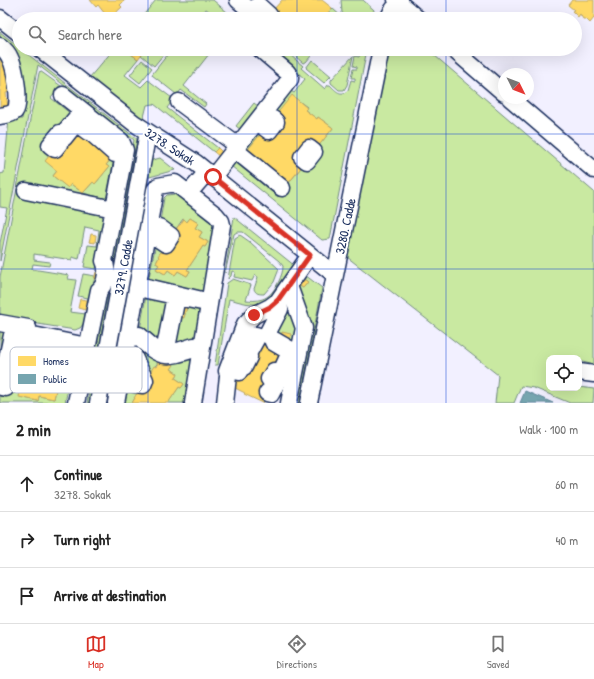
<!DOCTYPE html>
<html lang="en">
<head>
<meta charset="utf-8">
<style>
	body { margin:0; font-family:"Patrick Hand",sans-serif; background:#f2f2f2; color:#222 }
	.controls { position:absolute; right:12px; bottom:12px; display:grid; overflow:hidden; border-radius:8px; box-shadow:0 4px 16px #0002 }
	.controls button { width:36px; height:36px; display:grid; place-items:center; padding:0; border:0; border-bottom:1px solid #e0e0e0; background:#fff; color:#222; font:20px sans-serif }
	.compass { position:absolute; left:498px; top:68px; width:36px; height:36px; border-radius:50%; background:#fff; box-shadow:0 4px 16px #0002; rotate:132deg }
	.stop { position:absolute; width:12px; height:12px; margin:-9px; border:3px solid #d93025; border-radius:50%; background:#fff }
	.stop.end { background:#d93025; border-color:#fff; box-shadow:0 1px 4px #0008 }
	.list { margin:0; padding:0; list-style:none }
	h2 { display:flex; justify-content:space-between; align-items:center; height:52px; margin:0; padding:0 16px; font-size:17px }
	h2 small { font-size:13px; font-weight:400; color:#767676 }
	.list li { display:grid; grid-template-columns:26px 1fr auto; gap:12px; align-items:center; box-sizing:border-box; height:56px; padding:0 16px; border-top:1px solid #e0e0e0 }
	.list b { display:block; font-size:15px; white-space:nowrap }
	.list p { margin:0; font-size:13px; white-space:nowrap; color:#767676 }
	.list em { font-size:13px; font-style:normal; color:#767676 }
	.icon { flex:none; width:22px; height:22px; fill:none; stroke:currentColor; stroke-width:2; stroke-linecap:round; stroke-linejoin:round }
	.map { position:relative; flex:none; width:594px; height:403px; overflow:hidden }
	.search { position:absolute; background:#fff; box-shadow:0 4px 16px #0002; left:12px; right:12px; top:12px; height:44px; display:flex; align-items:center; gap:10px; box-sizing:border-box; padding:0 14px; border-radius:22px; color:#767676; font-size:15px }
	.sheet { height:220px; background:#fff }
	nav { display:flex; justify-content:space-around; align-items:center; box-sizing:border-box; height:56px; border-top:1px solid #e0e0e0; background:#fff; font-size:11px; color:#767676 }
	nav a { display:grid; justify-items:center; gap:2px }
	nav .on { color:#d93025 }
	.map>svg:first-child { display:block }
	.green { fill:#c9e9a1; stroke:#728c80 }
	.homes { fill:#ffd966; stroke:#bba664 }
	.public { fill:#76a5af; stroke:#5b8297 }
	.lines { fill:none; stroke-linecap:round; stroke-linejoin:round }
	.minor-casing { stroke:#1b2f5e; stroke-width:19 }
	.minor { stroke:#fff; stroke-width:16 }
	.route { stroke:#d93025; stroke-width:5 }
	.grid { fill:none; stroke:#1d4ed8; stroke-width:1; stroke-opacity:0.55 }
	.labels { text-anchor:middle; stroke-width:4; stroke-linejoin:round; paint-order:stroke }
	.street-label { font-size:13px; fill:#1b2f5e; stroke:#fff }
	.key { fill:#fff; stroke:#bbc1cf; stroke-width:1 }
	.key-label { font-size:11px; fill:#1b2f5e }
</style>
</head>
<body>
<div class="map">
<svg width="594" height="403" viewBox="0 0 594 403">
	<rect width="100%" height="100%" fill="#f2f0ff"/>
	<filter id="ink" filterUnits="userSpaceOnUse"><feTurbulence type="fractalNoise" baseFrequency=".025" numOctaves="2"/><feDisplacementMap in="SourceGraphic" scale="8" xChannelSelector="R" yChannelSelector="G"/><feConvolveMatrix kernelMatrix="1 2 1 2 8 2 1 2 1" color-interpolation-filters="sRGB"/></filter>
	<g filter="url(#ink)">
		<path class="green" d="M156 0H213L235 19H220L206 9 194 19H140Z
			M341 0H363L374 10 372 19H350L342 13Z
			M332 8 344 19H323Z
			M0 32 19 47V49H21L137 139 114 264H111L134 140 38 65 0 261V243L7 208 0 207V174L4 173 9 119H22L24 98 5 41 0 37Z
			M114 49H135L131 54 138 59 125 75 141 87 148 80 172 98 173 100 167 108 218 148 214 152 154 104 147 105 144 117 140 118 89 78Z
			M142 49H168L154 66 141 55 144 51Z
			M172 49H213L184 86 206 104 204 107 181 90 178 94H176L152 75 153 73Z
			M270 49H283L303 66 301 68 325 89 328 85H330C336 91 341 97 348 90L351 80 355 81V78H351L353 69H357V67L353 66 355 56 359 57 360 53 347 51 348 49H367L330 239 322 240 231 166 235 162 278 197 286 187 243 152 262 128H265L246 152C262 162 275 172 287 185L333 128 318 117 317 119 305 110 307 107 292 96 273 119 272 116 291 91 294 93 305 79Z
			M287 49H303L311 56 306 62 303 63Z
			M388 49H427L594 192V365L579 361V358H549V388H579V387L594 389 593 403H570L534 388 521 386 514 403H495L498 375 347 257 383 60Z
			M353 56 347 85 344 90H339L331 83V80Z
			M142 60 152 68 140 83 130 75Z
			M312 60 331 76 324 83 306 68Z
			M40 71 61 86 51 98 76 118 57 171 53 176 68 187 71 184 83 193 93 182 95 184 109 167 106 165 115 154 106 199 83 193 82 196 103 217 104 221 96 269 84 267 88 245 97 246 99 230 85 227 79 259 72 257V260L34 254V260L50 262 49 266 33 264 32 269 69 275 68 279 76 280 70 312 86 314 88 298 78 296 83 274 95 276 87 319 80 328 75 330 1 318 0 323V277L39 73Z
			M254 103 259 107 241 130 236 126Z
			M160 158 175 170 146 178 149 161Z
			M175 194 214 225V230L202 300 147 287 157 238 166 244 156 263 159 265 156 269 165 274 168 270 175 275 178 271 187 276 190 271 187 270 203 246 205 247 208 242 199 237 202 232 195 228 198 223 190 218 187 222 183 219 171 236 159 227 164 198 167 195Z
			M234 217 295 266C285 281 274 306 253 304 245 304 237 301 229 299L218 365H215L227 283 233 279 251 285 246 300C264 302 271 297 279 281 281 276 283 272 283 266L279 261 243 232H237L234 234 225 273Z
			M240 235 250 242 279 269 274 282 264 294C259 294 256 294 254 289L258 277 255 275 252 281 234 277 235 272 232 271 231 276 228 279 235 238Z
			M305 275 322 288 300 403H295L297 284 303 288 308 282 302 278Z
			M107 289H109L90 403H87Z
			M147 290 175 296 164 352 139 335Z
			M202 302 194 346 175 352 174 315 184 317 187 307Z
			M288 302 299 327 285 397 271 394V334Z
			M0 329 33 335 1 387 20 391V397L38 401 39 396 54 399 57 384 61 385 65 364 62 363 65 349 76 348 65 403H0Z
			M138 337 194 349 184 403H168L179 387 181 388 184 384 175 378 178 374 171 369 174 364 166 359 163 363 159 361 145 380 134 357Z
			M129 383 143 385 132 403H125Z"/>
		<path class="homes" d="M90 0H125L120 5 122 7 109 19 98 5 96 7Z
			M282 0H322L332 8 323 19H267L266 18Z
			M572 0H594V18L590 23 586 19H583L580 14 578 17 572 11 574 10 568 5Z
			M135 49H142L144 51 138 59 131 54Z
			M0 55H1L2 60H6L11 92 6 93 8 108 0 109Z
			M292 95 307 108 305 110 317 119 318 117 333 128 287 185 273 174 274 171 263 162 246 152Z
			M76 123 115 154 106 165 109 167 95 184 93 182 83 193 71 184 68 188 53 176 57 171 45 161Z
			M218 148 223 153 220 157 214 152Z
			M190 218 198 223 195 228 202 232 199 237 208 242 205 247 203 246 187 270 190 271 187 276 178 271 175 275 168 270 165 274 156 269 159 265 156 263 159 257 158 256 179 225H180L184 219 187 222Z
			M91 234 96 235 95 243 89 242Z
			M96 272 102 273 100 279H94Z
			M302 278 308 282 303 288 297 284Z
			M80 299 87 300 85 310 78 308Z
			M176 305 187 307 184 318 174 315Z
			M282 332 291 334 289 341 281 339Z
			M258 336 290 352 263 403 244 394 245 393 231 386Z
			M16 340 65 349 62 363 65 364 61 385 57 384 54 399 39 396 38 401 19 397 20 391 6 388Z
			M165 359 174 365 171 369 178 374 175 378 184 384 181 388 179 387 168 403H132L135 398H134L154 366 156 367 159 361 163 363Z"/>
		<path class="public" d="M525 391 553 403H520Z"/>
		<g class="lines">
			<g class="minor-casing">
				<path id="minor" d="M238 0 260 19
					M396 0 418 19
					M258 5 269 15 267 17 256 8Z
					M0 18 19 33
					M388 19 392 11 400 0
					M0 46C4 49 8 53 10 58 15 67 21 103 15 111 11 115 5 115 0 116
					M40 49 134 123 196 163 335 275
					M453 49 504 93
					M63 95 121 141 125 150 104 261C108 268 106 285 99 290L76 403
					M510 98 594 170
					M179 102 238 146
					M76 118 116 151 115 154 89 131 88 132 76 123 64 138 62 137 58 142 59 144 55 149 50 145 60 133 62 135Z
					M273 119 276 122 269 131 265 128Z
					M309 148 314 152 307 161 302 157Z
					M235 150 282 188
					M213 177 290 79V76L287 72 260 49
					M26 191 114 209
					M189 193 207 172
					M159 227 171 236 166 244 157 238Z
					M147 287 202 300V302L177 297 166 353 175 352 194 346V349C165 359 160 358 138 337L139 335 154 348 164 352 175 296 147 290Z
					M0 323 28 328
					M12 335 32 339 33 335 82 345V349L51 343 50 345 31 341V343L16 340 12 359 10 358 8 366H10L6 388 1 387Z
					M256 335 258 336 247 356 249 357 244 367 242 366 239 372 236 371Z
					M272 339 267 334 280 309 278 301
					M274 340 293 351 271 394 267 393 269 391 270 392 276 382 269 379 274 371 280 374 290 352 273 342Z
					M134 357 145 380 143 385 129 383 130 377 140 379 133 363Z
					M227 371 245 324 254 315 270 307 278 301 310 255
					M579 372 594 374
					M98 403 148 132
					M116 403 155 190 158 186 175 183 216 215 221 221 222 225 193 403
					M225 403 228 376
					M289 403 304 328 289 286
					M309 403 381 49"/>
			</g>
			<use href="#minor" class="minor"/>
		</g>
	</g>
	<g class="lines" filter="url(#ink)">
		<path class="route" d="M213 177 310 255 278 300 270 307 254 315"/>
	</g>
	<path class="grid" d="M148 0V19M297 0V19M446 0V19M148 49V403M297 49V403M446 49V403M0 134H594M0 269H594"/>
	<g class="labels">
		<g class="street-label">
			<text transform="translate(170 146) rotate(33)" y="5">3278. Sokak</text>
			<text transform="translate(345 226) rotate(-78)" y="5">3280. Cadde</text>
			<text transform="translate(123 267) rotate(-80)" y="5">3279. Cadde</text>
		</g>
	</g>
	<rect x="10" y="347" width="132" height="46" rx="6" class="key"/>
	<rect x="18" y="356" width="18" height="10" fill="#ffd966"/>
	<rect x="18" y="374" width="18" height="10" fill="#76a5af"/>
	<g class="key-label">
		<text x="43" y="365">Homes</text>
		<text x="43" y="383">Public</text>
	</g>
</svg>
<div class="controls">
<button><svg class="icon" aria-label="locate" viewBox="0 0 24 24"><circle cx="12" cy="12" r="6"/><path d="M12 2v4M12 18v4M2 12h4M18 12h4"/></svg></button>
</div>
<svg class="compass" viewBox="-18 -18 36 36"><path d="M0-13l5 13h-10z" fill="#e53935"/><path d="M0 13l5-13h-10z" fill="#767676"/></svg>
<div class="stop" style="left:213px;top:177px"></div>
<div class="stop end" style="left:254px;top:315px"></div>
<div class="search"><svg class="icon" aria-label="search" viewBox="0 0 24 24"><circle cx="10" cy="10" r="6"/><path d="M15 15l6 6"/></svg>Search here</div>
</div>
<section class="sheet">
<h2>2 min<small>Walk · 100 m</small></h2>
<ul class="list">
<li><svg class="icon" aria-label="ahead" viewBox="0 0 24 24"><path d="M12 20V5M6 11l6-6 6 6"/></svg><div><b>Continue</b><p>3278. Sokak</p></div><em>60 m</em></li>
<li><svg class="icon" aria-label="right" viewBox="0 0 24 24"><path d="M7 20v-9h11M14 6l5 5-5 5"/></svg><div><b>Turn right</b></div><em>40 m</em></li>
<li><svg class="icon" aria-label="arrive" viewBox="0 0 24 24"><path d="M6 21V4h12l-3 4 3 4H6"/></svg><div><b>Arrive at destination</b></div></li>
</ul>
</section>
<nav>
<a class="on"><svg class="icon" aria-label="map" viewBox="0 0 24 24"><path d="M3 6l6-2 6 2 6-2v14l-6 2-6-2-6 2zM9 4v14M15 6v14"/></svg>Map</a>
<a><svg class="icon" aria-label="directions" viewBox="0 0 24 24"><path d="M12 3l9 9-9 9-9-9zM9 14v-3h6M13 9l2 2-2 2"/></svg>Directions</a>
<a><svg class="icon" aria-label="saved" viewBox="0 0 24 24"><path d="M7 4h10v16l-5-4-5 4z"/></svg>Saved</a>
</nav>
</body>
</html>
